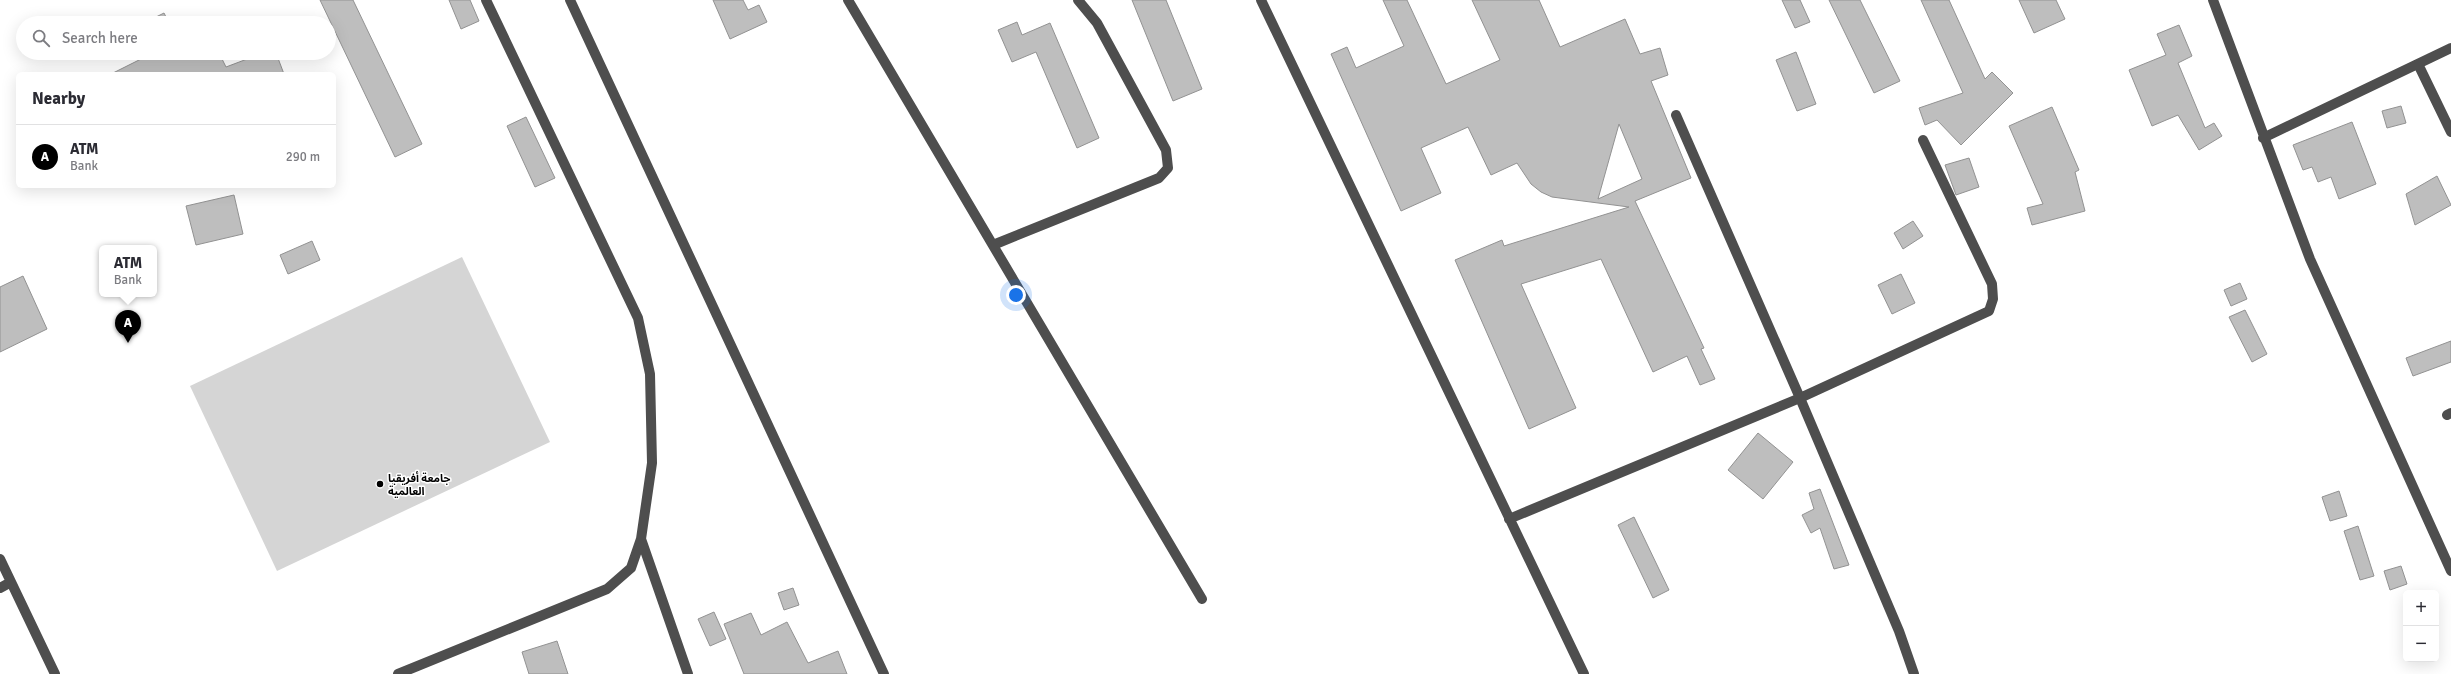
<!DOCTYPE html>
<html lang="en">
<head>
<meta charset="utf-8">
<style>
	body { margin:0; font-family:Signika,"Noto Sans Arabic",sans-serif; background:#f2f2f3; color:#2b2b33 }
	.controls { position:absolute; right:12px; bottom:12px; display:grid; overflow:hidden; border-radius:6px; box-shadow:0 4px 16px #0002 }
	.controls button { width:36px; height:36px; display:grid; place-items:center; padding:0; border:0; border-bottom:1px solid #e1e1e2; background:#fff; color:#2b2b33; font:20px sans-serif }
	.you { position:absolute; left:1016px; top:295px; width:14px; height:14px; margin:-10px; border:3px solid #fff; border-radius:50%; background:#1a73e8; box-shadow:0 0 0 6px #1a73e833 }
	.badge { display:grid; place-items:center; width:26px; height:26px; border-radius:50%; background:#000; color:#fff; font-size:13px; font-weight:700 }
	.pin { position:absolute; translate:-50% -33px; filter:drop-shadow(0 1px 2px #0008) }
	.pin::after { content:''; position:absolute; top:21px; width:14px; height:12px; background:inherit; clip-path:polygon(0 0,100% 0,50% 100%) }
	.popup { position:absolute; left:99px; top:245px; width:58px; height:52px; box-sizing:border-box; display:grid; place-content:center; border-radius:6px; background:#fff; filter:drop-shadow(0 1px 3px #0005); font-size:13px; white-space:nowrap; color:#7c7c81 }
	.popup b { font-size:15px; color:#2b2b33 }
	.popup::after { content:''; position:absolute; left:50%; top:100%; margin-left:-8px; border:8px solid transparent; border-top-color:#fff }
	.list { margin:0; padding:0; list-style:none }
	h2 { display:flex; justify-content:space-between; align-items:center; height:52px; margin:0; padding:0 16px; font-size:17px }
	h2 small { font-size:13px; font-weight:400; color:#7c7c81 }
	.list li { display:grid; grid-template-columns:26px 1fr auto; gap:12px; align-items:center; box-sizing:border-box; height:64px; padding:0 16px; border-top:1px solid #e1e1e2 }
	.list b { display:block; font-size:15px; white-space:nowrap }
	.list p { margin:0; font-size:13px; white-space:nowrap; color:#7c7c81 }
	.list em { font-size:13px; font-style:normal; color:#7c7c81 }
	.icon { flex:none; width:22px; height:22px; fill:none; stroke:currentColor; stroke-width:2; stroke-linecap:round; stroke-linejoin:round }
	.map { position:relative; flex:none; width:2451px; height:674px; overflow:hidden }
	.search { position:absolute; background:#fff; box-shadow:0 4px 16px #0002; left:16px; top:16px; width:320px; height:44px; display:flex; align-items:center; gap:10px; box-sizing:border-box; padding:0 14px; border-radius:22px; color:#7c7c81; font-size:15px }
	.panel { position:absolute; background:#fff; box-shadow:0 4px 16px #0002; left:16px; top:72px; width:320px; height:116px; border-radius:6px }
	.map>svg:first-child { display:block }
	.green { fill:#d5d5d5 }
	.building { fill:#bebebe; stroke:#929292; fill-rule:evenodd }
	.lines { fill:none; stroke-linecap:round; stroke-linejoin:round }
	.minor { stroke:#4e4e4e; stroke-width:10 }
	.poi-dot { fill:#000; stroke:#fff; stroke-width:1.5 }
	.labels { text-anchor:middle; stroke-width:3; stroke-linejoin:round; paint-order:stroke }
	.poi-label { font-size:11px; font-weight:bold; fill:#000; stroke:#fff; text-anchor:start }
</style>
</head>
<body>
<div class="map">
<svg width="2451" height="674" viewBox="0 0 2451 674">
	<rect width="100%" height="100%" fill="#fff"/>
	<path class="green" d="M462 257 550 442 277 571 190 386Z"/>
	<path class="building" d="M320 0H353L422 144 395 157Z
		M449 0H470L479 21 461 29Z
		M713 0H743L748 10 759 5 767 22 730 39Z
		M1132 0H1166L1202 89 1173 101Z
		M1383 0H1407L1446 84 1500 60 1472 0H1539L1560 47 1625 19 1640 54 1660 48 1668 75 1651 81 1691 178 1635 201 1704 348 1701 349 1715 379 1700 385 1687 356 1653 372 1601 259 1521 284 1576 408 1529 429 1455 260 1502 240 1504 246 1629 207 1552 197 1541 192 1531 184 1517 163 1491 175 1468 127 1421 148 1441 193 1401 211 1331 54 1347 47 1356 68 1404 46ZM1619 124 1642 179 1598 199Z
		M1782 0H1800L1810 22 1795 28Z
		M1829 0H1860L1900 81 1874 93Z
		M1921 0H1949L1985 79 1992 72 2013 93 1961 145 1937 120 1925 125 1919 108 1963 93Z
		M2019 0H2056L2065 19 2034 33Z
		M164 13 169 23H144Z
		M1017 22 1022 35 1050 23 1099 138 1077 148 1036 52 1012 62 998 30Z
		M2179 25 2192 56 2178 63 2205 128 2214 123 2222 136 2199 150 2178 115 2152 126 2129 70 2166 55 2157 34Z
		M1796 52 1816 104 1797 111 1776 60Z
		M143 53H219L226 67 263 53H276L284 74H111L145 57Z
		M2401 106 2406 123 2387 128 2382 111Z
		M2052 107 2079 170 2075 172 2085 211 2032 225 2027 208 2043 204 2009 126Z
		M526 117 555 178 535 187 507 126Z
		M2352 122 2376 184 2339 199 2331 177 2318 182 2312 167 2303 170 2293 145Z
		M1969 158 1979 187 1956 195 1945 165Z
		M2437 176 2451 205 2415 225 2406 194Z
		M234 195 243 234 196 245 186 206Z
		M1913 221 1923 236 1903 249 1894 233Z
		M312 241 320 260 288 274 280 255Z
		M1901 274 1915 303 1892 314 1878 285Z
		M23 276 47 329 0 352V287Z
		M2240 283 2247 299 2231 306 2224 290Z
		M2245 310 2267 354 2252 362 2229 317Z
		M2451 341V362L2413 376 2406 358Z
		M1758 433 1793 462 1763 499 1728 470Z
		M1820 489 1849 565 1834 569 1820 528 1811 533 1802 515 1814 509 1809 493Z
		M2339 491 2347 516 2330 521 2322 497Z
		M1634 517 1669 590 1653 598 1618 525Z
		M2358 526 2374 576 2360 580 2344 531Z
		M2401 566 2407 584 2390 590 2384 571Z
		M793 588 799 605 784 610 778 593Z
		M714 612 726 639 710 646 698 619Z
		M751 613 761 635 787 622 808 663 838 651 847 674H744L724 624Z
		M557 641 568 674H529L522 652Z"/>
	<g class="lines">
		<path class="minor" d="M570 0 884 674
			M848 0 1202 599
			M1261 0 1584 674
			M2213 0 2310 259 2451 571
			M2418 64 2451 132
			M1676 115 1800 398 1899 631 1914 674
			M2263 138 2451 48
			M993 245 1159 178 1168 168 1166 150 1097 23 1078 0
			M2447 415 2451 413
			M1509 519 1800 398 1989 311 1993 299 1992 284 1923 140
			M641 539 688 674
			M0 559 55 674
			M0 588 11 582
			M398 674 607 589 631 568 641 539 652 463 650 374 638 318 486 0"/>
	</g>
	<circle class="poi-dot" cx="380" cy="484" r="4"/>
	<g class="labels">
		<g class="poi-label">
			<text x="388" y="482">جامعة أفريقيا<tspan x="388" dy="13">العالمية</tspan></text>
		</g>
	</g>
</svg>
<div class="controls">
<button>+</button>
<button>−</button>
</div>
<div class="you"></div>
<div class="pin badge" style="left:128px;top:343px">A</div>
<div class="popup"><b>ATM</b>Bank</div>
<div class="search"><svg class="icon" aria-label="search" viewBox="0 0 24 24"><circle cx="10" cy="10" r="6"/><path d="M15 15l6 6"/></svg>Search here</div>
<section class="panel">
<h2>Nearby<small></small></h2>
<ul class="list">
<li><span class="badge">A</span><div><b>ATM</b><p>Bank</p></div><em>290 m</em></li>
</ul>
</section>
</div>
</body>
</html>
